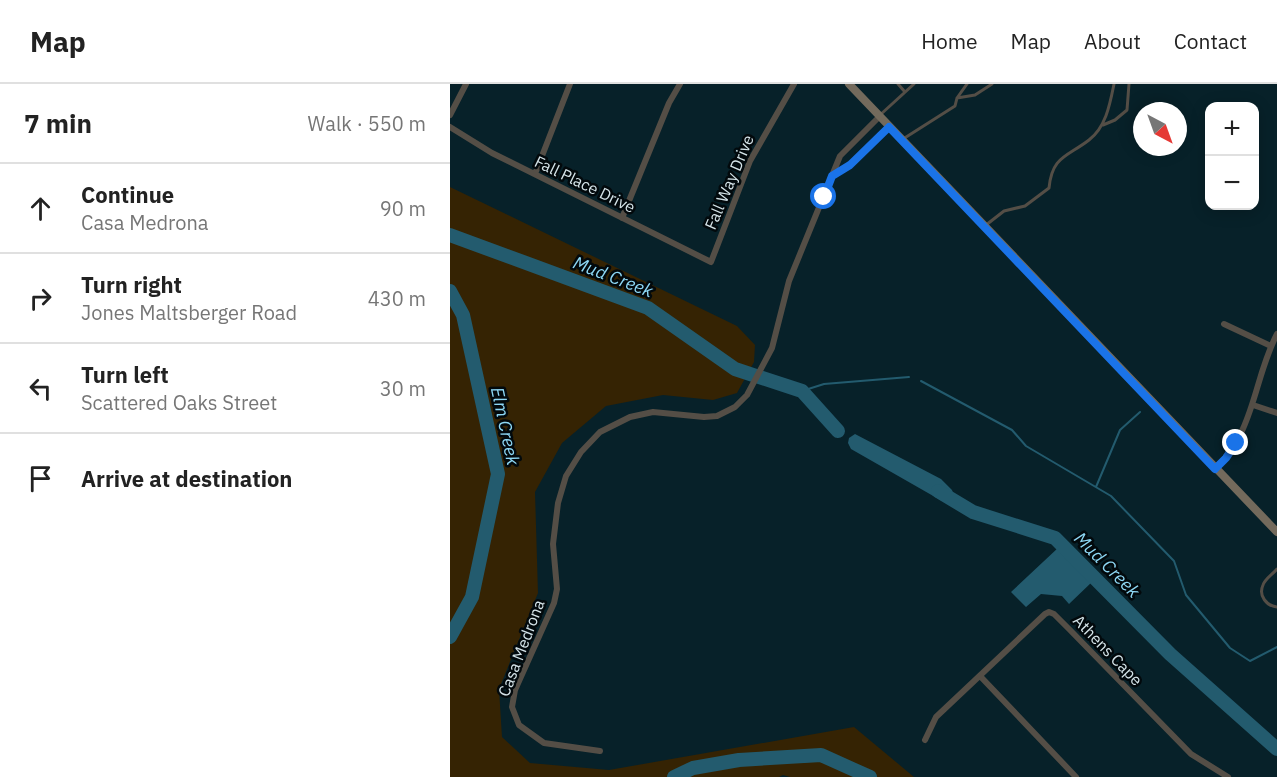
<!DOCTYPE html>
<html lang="en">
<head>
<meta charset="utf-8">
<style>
	body { margin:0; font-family:"IBM Plex Sans",sans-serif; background:#f2f2f2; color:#222 }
	.controls { position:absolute; right:18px; top:18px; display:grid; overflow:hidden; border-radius:12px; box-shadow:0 3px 15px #0003 }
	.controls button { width:54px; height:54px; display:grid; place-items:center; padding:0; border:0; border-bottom:2px solid #e0e0e0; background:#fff; color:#222; font:30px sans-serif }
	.compass { position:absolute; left:683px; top:18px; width:54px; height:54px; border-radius:50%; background:#fff; box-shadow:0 3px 15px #0003; rotate:139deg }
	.stop { position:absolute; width:18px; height:18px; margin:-14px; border:4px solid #1a73e8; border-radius:50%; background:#fff }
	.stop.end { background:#1a73e8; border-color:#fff; box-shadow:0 2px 6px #0008 }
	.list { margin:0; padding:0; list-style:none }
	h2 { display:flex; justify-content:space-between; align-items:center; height:78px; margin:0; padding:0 24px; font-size:26px }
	h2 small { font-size:20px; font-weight:400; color:#767676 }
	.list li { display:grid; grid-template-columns:39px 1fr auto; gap:18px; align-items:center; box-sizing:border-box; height:90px; padding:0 24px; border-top:2px solid #e0e0e0 }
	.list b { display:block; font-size:22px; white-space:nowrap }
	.list p { margin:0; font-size:20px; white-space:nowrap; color:#767676 }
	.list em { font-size:20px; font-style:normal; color:#767676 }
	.icon { flex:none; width:33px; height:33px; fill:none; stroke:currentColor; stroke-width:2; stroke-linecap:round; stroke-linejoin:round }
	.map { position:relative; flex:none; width:827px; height:693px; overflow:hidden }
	header { display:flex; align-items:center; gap:36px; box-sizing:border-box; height:84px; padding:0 30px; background:#fff; border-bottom:2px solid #e0e0e0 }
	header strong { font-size:28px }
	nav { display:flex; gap:33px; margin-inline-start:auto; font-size:21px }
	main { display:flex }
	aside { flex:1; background:#fff }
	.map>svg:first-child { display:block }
	.green { fill:#352303 }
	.water { fill:#235b6e }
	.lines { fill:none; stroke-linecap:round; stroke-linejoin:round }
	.stream { stroke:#235b6e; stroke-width:2 }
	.river { stroke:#235b6e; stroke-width:14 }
	.service { stroke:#544e46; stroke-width:3 }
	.minor { stroke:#544e46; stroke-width:6 }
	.secondary { stroke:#736a5c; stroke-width:8 }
	.route { stroke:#1a73e8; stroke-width:8 }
	.labels { text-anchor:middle; stroke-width:5; stroke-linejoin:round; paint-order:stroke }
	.street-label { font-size:16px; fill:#d6e5ea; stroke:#02090c }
	.water-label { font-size:18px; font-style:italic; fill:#8dd7f4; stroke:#02090c }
</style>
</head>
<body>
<header>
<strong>Map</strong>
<nav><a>Home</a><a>Map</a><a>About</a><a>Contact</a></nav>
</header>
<main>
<aside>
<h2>7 min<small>Walk · 550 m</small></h2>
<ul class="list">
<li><svg class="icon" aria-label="ahead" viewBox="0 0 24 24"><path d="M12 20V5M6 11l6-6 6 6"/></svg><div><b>Continue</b><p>Casa Medrona</p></div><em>90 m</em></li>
<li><svg class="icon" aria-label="right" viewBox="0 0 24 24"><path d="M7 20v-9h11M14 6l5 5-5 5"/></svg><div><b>Turn right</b><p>Jones Maltsberger Road</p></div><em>430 m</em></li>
<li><svg class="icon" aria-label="left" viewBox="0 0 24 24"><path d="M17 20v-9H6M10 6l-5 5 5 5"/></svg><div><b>Turn left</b><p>Scattered Oaks Street</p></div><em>30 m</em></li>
<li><svg class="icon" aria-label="arrive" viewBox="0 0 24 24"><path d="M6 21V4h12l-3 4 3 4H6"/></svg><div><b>Arrive at destination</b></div></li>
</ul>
</aside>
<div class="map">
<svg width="827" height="693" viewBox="0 0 827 693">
	<rect width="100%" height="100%" fill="#072129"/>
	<path class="green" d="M0 103 287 242 305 261 304 278 287 309 263 316 213 311 156 322 112 359 85 408 88 509 49 605 52 653 80 679 159 686 404 643 464 693H340L333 691 329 693H0Z"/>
	<path class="water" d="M405 350 491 395 502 406 504 412 501 418 492 417 401 365 398 359 399 354Z
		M609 463 643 497 619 520 612 512 591 510 576 523 561 508Z"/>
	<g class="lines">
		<path class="stream" d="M471 297 562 346 576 362 661 412 724 477 736 511 780 564 800 577 827 563
			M352 307 374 300 459 293
			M646 403 670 346 690 328"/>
		<path class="river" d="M0 151 198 224 285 285 352 307 388 347
			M0 207 13 231 48 390 22 513 0 553
			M488 407 523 428 605 454 720 570 827 665
			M224 693 243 684 289 676 371 671 420 693"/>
		<path class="service" d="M448 0 455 8
			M507 14 525 11 542 0
			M430 31 464 0
			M653 41 665 36 677 26 679 0
			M453 55 505 22 507 14 517 0
			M536 141 554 127 575 122 599 104C602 72 617 73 639 56 656 43 660 20 664 0
			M827 485C823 490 815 495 813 501 808 512 817 522 827 523"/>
		<path class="minor" d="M0 31 16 0
			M0 43 42 69 261 178 300 77 344 0
			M85 90 120 0
			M383 91 400 81 439 43
			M172 134 219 19 230 0
			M774 240 821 262
			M803 321 827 329
			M765 385C806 345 803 296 827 250
			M530 592 626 693
			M475 656 486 633 595 530 599 528 604 530 620 546 741 670 778 693
			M150 667 94 659 69 641 62 623 65 606 104 519 107 505 103 460 108 419 116 392 131 368 150 348 180 333 203 328 254 333 267 332 285 323 297 311 322 264 339 197 390 72 429 33"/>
		<path class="secondary" d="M399 0 827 448"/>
	</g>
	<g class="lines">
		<path class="route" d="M374 113 382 92 400 81 439 43 765 385 776 374 786 359"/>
	</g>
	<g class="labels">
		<g class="street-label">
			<text transform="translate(279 98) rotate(-67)" y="6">Fall Way Drive</text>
			<text transform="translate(135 100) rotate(26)" y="6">Fall Place Drive</text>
			<text transform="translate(71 564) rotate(-69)" y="6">Casa Medrona</text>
			<text transform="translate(658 566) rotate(46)" y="6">Athens Cape</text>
		</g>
		<g class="water-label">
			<text transform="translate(163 193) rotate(21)" y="6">Mud Creek</text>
			<text transform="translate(55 342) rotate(78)" y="6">Elm Creek</text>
			<text transform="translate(657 481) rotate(45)" y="6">Mud Creek</text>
		</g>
	</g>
</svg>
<div class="controls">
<button>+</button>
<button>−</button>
</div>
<svg class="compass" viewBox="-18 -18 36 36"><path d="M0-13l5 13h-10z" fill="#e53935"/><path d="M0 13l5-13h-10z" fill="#767676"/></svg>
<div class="stop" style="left:374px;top:113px"></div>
<div class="stop end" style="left:786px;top:359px"></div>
</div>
</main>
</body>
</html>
